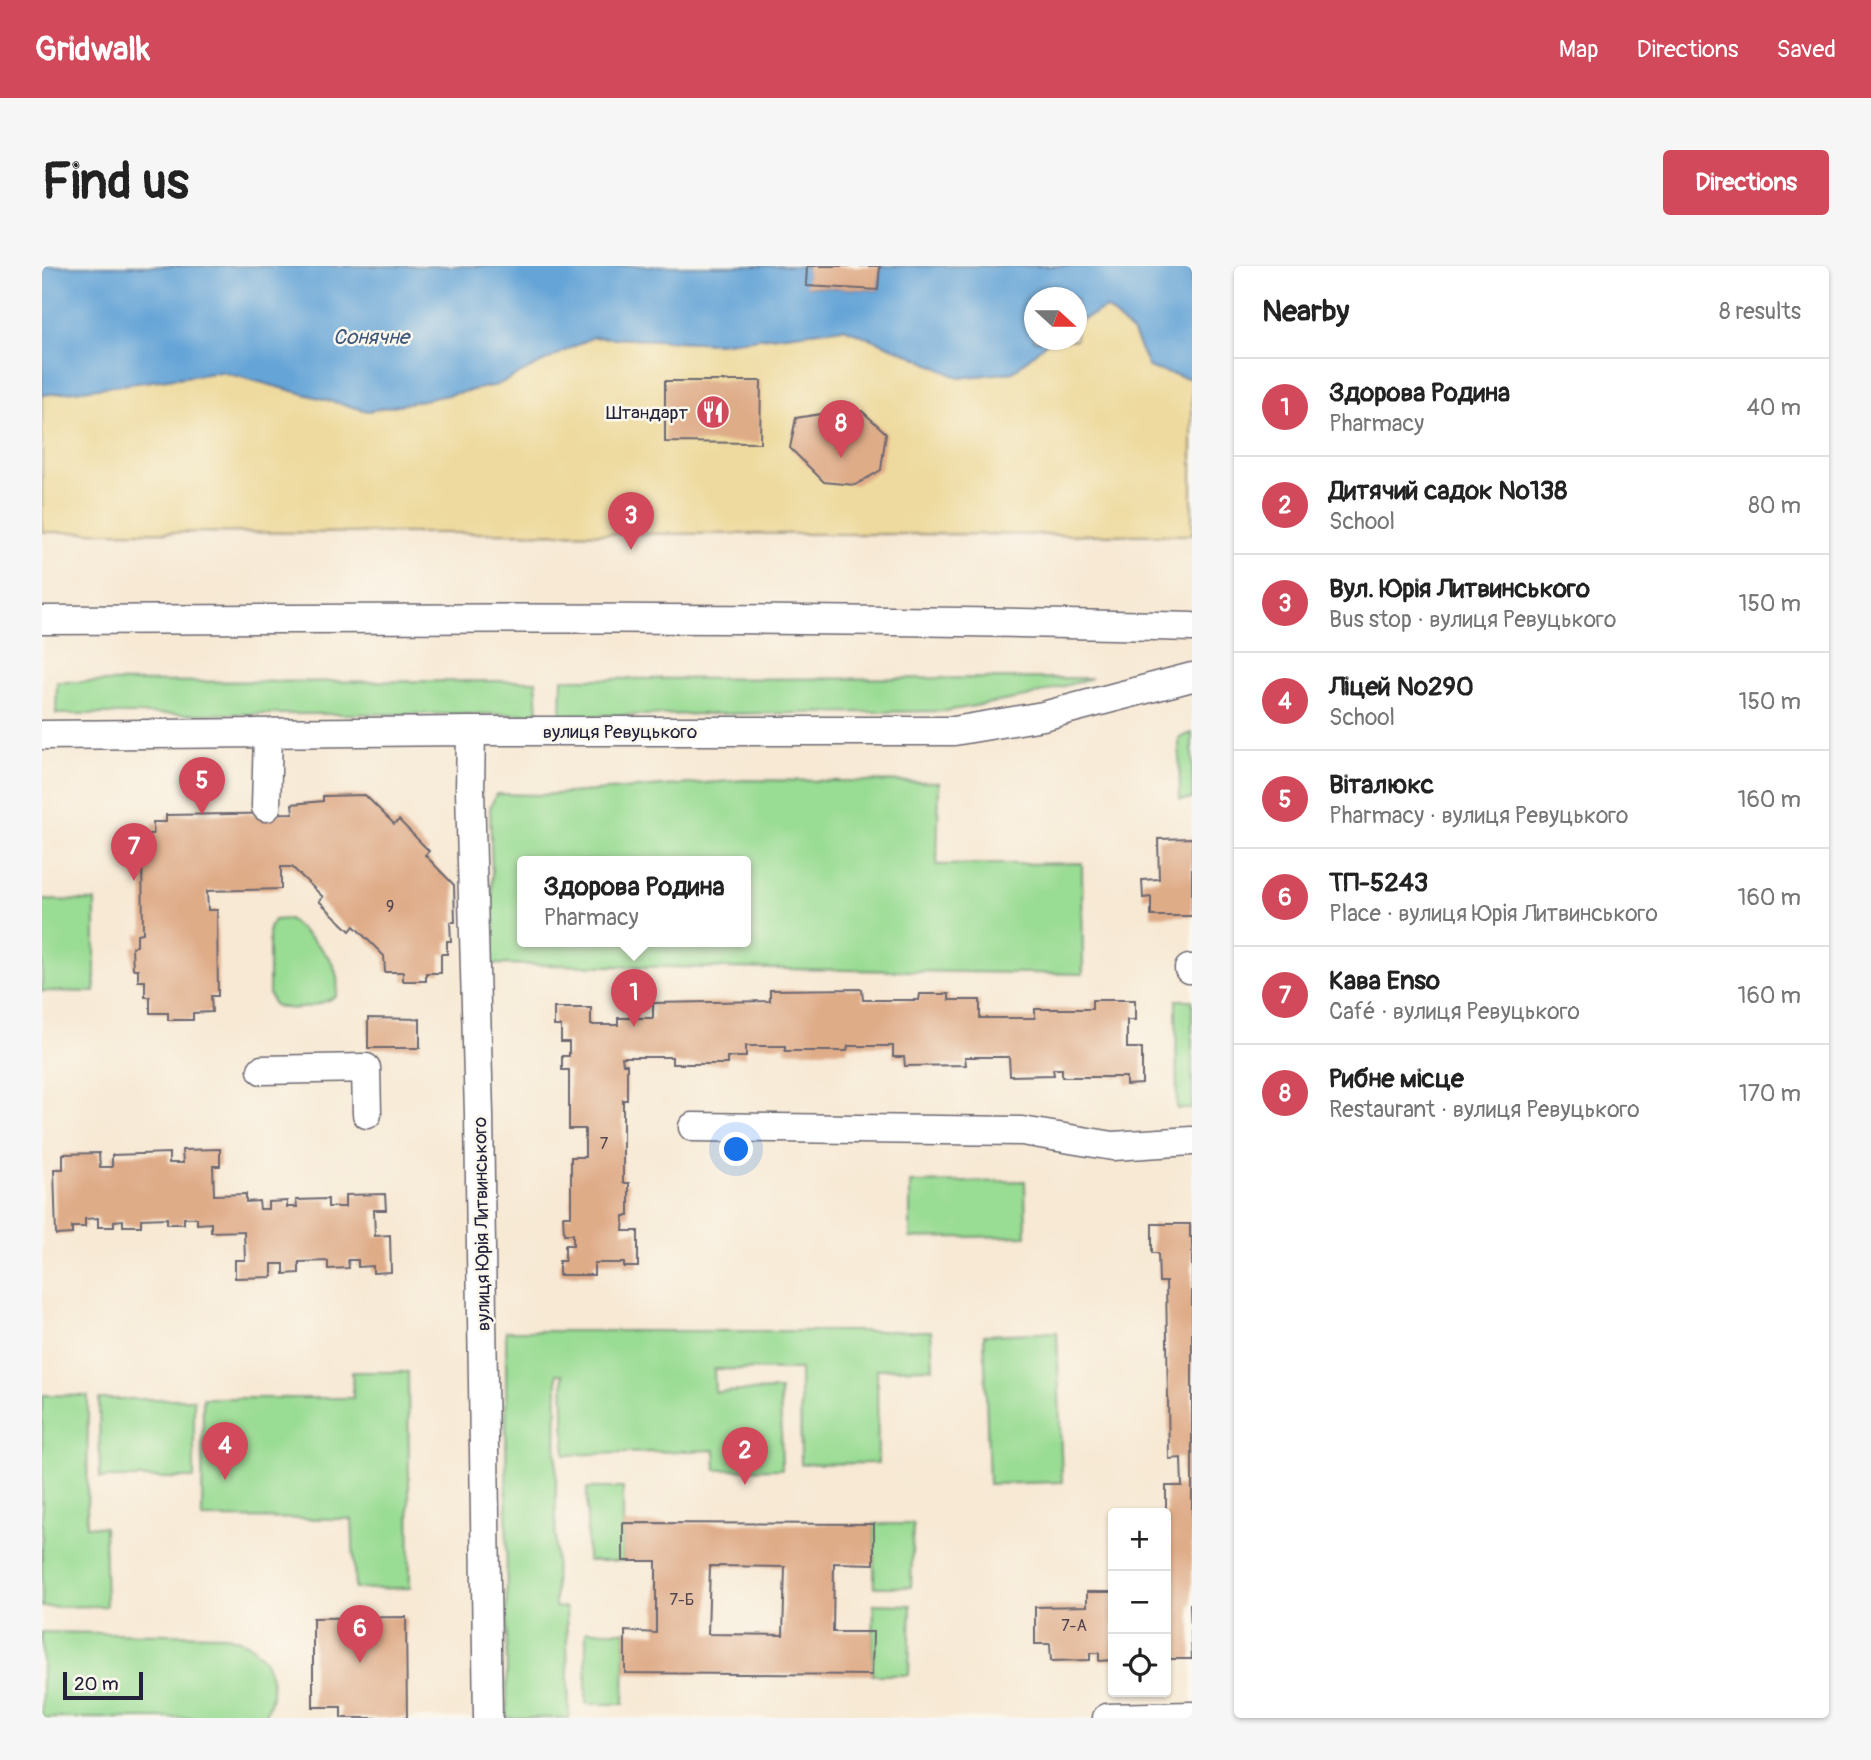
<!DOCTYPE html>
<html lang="en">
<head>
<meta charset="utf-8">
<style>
	body { margin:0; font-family:Pangolin,sans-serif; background:#f6f6f6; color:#222 }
	.controls { position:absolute; right:21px; bottom:21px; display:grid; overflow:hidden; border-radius:7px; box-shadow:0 2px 5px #0004 }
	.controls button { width:63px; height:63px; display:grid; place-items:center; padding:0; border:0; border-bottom:2px solid #e0e0e0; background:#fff; color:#222; font:35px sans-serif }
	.compass { position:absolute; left:982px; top:21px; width:63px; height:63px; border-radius:50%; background:#fff; box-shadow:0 2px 5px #0004; rotate:111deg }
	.scale { position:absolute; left:21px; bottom:18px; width:80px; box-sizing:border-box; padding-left:7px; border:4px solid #22223b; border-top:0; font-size:19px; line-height:24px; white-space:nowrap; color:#22223b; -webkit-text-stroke:5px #fbf7ec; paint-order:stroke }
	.you { position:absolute; left:695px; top:884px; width:24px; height:24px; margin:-18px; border:5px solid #fff; border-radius:50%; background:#1a73e8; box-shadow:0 0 0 10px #1a73e833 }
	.badge { display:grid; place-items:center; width:46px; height:46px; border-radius:50%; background:#d1495b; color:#fff; font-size:23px; font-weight:700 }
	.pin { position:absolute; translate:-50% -58px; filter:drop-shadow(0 2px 4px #0008) }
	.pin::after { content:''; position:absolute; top:37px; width:24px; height:21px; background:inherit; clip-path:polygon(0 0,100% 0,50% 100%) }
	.popup { position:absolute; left:475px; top:590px; width:234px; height:91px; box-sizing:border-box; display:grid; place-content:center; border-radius:7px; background:#fff; filter:drop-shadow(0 2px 5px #0005); font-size:23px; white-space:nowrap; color:#767676 }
	.popup b { font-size:26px; color:#222 }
	.popup::after { content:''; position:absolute; left:50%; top:100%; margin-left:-14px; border:14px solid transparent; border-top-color:#fff }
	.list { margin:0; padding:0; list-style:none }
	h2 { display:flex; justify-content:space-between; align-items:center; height:91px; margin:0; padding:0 28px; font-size:30px }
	h2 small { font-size:23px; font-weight:400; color:#767676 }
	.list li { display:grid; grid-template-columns:46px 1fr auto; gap:21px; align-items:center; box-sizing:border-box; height:98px; padding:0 28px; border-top:2px solid #e0e0e0 }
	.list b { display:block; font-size:26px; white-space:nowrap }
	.list p { margin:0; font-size:23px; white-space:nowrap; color:#767676 }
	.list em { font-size:23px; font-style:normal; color:#767676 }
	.icon { flex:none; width:38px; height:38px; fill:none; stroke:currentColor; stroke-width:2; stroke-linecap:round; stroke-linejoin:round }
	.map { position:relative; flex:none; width:1150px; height:1452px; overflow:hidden; border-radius:7px }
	header { display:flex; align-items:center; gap:42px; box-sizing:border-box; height:98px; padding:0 35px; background:#d1495b; color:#fff }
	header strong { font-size:33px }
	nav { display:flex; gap:38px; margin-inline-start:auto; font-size:24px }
	.intro { display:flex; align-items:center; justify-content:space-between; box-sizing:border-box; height:168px; padding:0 42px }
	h1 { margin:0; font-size:49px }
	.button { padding:18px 32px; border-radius:7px; background:#d1495b; color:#fff; font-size:24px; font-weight:700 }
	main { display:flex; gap:42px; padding:0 42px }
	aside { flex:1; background:#fff; border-radius:7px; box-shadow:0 2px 5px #0004 }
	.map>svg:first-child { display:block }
	.green { fill:#99dc93; stroke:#5e7f67; stroke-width:2; fill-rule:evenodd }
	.sand { fill:#eeda9e; stroke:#887e6c; stroke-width:2 }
	.water { fill:#65a4d7; stroke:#446389; stroke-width:2 }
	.building { fill:#dfac88; fill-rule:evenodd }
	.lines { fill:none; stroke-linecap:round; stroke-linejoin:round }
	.minor-casing { stroke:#6d6871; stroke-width:31 }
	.minor { stroke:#fff; stroke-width:28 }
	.labels { text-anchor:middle; stroke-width:5; stroke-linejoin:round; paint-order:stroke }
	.number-label { font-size:16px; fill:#51444e }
	.poi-label { font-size:19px; fill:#22223b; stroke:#fbf7ec; text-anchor:end }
	.street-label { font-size:19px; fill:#22223b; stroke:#fbf7ec }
	.water-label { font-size:21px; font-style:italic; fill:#3d5679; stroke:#fbf7ec }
</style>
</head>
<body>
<header>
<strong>Gridwalk</strong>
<nav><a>Map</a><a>Directions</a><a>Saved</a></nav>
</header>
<div class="intro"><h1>Find us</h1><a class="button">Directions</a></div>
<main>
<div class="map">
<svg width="1150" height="1452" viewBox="0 0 1150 1452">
	<rect width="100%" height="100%" fill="#fbf7ec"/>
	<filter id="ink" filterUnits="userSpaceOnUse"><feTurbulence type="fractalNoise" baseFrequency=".0143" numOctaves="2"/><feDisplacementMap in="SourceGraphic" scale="14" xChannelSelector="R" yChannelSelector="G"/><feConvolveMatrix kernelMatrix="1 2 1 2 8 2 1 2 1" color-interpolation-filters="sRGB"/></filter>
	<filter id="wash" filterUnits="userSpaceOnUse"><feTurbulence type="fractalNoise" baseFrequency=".00686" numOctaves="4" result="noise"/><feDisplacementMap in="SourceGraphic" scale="28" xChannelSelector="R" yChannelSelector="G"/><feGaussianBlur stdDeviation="1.57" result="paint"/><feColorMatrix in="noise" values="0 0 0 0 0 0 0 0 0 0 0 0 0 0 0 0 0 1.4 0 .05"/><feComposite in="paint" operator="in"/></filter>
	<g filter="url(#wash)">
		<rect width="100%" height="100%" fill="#f7e9d4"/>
		<path class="green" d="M1050 412 984 431 904 445 519 450 520 413Z
			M494 415 496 448H14L15 416Z
			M1150 467V533L1138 534 1137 472Z
			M703 514 897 516 895 599 1040 597 1041 708 448 698 450 608 448 542 454 528 499 529ZM480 595H704V675H480Z
			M0 634 53 635V726L0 725Z
			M247 653C271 676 303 694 294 730 277 740 251 747 232 739L227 728V662L232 654Z
			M1134 734H1150V843H1135Z
			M983 915 984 970 868 972V917Z
			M464 1065H889L891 1102 835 1103 836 1197 759 1198 758 1104 672 1103 673 1126 738 1124 740 1203 674 1204 673 1184 523 1189 521 1108H515L513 1341 524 1342 527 1452H465Z
			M1015 1066 1020 1216 947 1218 942 1069Z
			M310 1106H366L368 1322 313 1323 310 1253 160 1252 161 1132H311Z
			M0 1129 46 1130 45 1260 62 1261 64 1340 0 1341Z
			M57 1133H152V1212H58Z
			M545 1222H581V1295H545Z
			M832 1258H871L869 1321H832Z
			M832 1338 869 1339 867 1409H830Z
			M544 1365H583L582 1438H544Z
			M0 1366 183 1369C190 1372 198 1374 204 1377 230 1392 239 1429 220 1452H0Z"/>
		<path class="sand" d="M1064 42 1091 67 1107 102 1150 113V269L0 266V129L180 106 326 145 455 119 550 71 675 77 802 62 865 87 917 112 971 106 1007 74H1034L1035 56Z"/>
		<path class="water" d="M0 0H765V20L836 24 838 0H1150V113L1107 102 1091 67 1064 42 1035 56 1034 32H992V74H1007L971 106 917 112 865 87 802 62 675 77 551 71 455 119 326 145 180 106 0 129Z"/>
		<g id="blocks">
			<path class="building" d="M765 0H838L836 24 764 20Z
				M623 115H719L718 177 623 176Z
				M820 145 844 167 839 204 813 219 782 216 748 182 754 152 791 146Z
				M323 529 352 558 357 554 387 585 383 589 412 619 413 656H408L409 675H405V688H399V707H384V715H361V706H343L342 690 312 660 308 665 277 635 281 631 250 601H239V623L165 625 166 644H175L176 730H169L170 746 151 747V754H126V747H108V731H103V715H96V703H91L90 681 95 680V668L101 667 100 588H105V568H111V556H124V549L251 547 250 538 281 535V530Z
				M1150 572V650H1109V631L1101 632 1100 614 1117 613 1116 573Z
				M820 723 821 734H877L878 728H907V734H938V752H993V743H1050V734H1093V754H1085V782H1100V818L1084 819V811H1020V803H1011L1012 809 968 810 967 791H923L924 799 863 800 862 791H851V780H806L805 785H743V780H704V791H685V798H630V791H580L581 798H585V834H581V917H587V950H582L581 965H596V1001H582V997H552V1009H517V995H523V979H531V968H522L521 950H529V891H543V863H527V804H520V790H527V776H519V760H512V742H549V759H576V752H611V737L728 735V724Z
				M326 752 378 753V782H326Z
				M178 883V900H171L172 929 204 928V936L217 935 218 943H226V936L245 935V941H255L254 934 286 933V941H303V929L343 928 344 944H332L333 970 348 969 349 1006 331 1007V1000L316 1001V994H306L307 1002 286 1003V995L257 996V1007L242 1008V998H230V1011L193 1012V994H203L202 965 169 966V957L155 958V952H142V958H125V952L99 953V960H81V954L72 955V961H56V952L43 953V961H30V968L14 969 12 903H21V888L57 887 58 901H70V889L127 887V897H141L140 884Z
				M1110 958H1148V971H1150V1338H1148L1150 1393H1124V1220H1140L1139 1192 1127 1193 1124 1016H1117L1116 987H1110Z
				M581 1257 832 1258V1298L792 1297 791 1366H831L830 1409 583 1407V1365L614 1367V1295H581ZM668 1300 743 1301 741 1369 666 1368Z
				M1045 1326H1071V1394L1057 1395V1387H1048V1394L1009 1395 1008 1378H993V1341L1045 1340Z
				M364 1351 365 1452H299V1441H271V1352Z"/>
		</g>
	</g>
	<g filter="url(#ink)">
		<use href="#blocks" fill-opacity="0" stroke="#6d6871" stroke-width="2"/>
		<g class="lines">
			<g class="minor-casing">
				<path id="minor" d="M0 354C383 352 767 350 1150 361
					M429 465 428 524 437 848 446 1452
					M0 469 429 465H912L1001 450 1150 411
					M224 541 226 468
					M1147 703H1150
					M220 804 324 802 325 848
					M651 861 980 865 1071 880 1150 875
					M1065 1452 1150 1450"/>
			</g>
			<use href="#minor" class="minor"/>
		</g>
	</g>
	<defs>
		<g id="restaurant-disc" transform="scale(1.75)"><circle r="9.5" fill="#d1495b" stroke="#fbf7ec"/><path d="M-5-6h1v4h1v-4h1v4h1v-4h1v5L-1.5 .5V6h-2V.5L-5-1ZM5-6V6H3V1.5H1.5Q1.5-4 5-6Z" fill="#fff"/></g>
	</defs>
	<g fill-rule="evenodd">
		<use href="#restaurant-disc" x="671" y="146"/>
	</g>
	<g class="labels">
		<g class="number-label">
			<text x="348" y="646">9</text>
			<text x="562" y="883">7</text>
			<text x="640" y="1339">7-Б</text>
			<text x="1032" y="1365">7-А</text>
		</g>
		<g class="poi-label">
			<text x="646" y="153">Штандарт</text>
		</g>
		<g class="street-label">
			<text x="578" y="472">вулиця Ревуцького</text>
			<text transform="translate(439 958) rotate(-91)" y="7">вулиця Юрія Литвинського</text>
		</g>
		<g class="water-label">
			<text x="329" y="78">Сонячне</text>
		</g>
	</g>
</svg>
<div class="controls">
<button>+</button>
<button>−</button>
<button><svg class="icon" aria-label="locate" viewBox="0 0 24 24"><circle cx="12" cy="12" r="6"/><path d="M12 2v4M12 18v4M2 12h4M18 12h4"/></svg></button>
</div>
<svg class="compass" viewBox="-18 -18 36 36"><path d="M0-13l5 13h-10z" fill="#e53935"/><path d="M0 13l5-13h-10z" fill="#767676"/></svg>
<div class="scale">20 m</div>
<div class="you"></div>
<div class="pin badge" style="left:592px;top:761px">1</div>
<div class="popup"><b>Здорова Родина</b>Pharmacy</div>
<div class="pin badge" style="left:703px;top:1219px">2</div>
<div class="pin badge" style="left:589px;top:284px">3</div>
<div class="pin badge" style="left:183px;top:1214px">4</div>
<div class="pin badge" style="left:160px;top:549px">5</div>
<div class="pin badge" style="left:318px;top:1397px">6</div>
<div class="pin badge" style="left:92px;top:615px">7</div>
<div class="pin badge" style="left:799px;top:192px">8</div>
</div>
<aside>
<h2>Nearby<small>8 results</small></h2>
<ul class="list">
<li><span class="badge">1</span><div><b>Здорова Родина</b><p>Pharmacy</p></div><em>40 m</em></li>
<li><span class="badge">2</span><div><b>Дитячий садок №138</b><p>School</p></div><em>80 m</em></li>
<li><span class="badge">3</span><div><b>Вул. Юрія Литвинського</b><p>Bus stop · вулиця Ревуцького</p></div><em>150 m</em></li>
<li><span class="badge">4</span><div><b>Ліцей №290</b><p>School</p></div><em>150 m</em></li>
<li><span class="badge">5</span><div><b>Віталюкс</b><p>Pharmacy · вулиця Ревуцького</p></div><em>160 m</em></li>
<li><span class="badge">6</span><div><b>ТП-5243</b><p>Place · вулиця Юрія Литвинського</p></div><em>160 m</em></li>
<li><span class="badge">7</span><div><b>Кава Enso</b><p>Café · вулиця Ревуцького</p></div><em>160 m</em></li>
<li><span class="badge">8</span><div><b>Рибне місце</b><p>Restaurant · вулиця Ревуцького</p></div><em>170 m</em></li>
</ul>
</aside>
</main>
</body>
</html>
